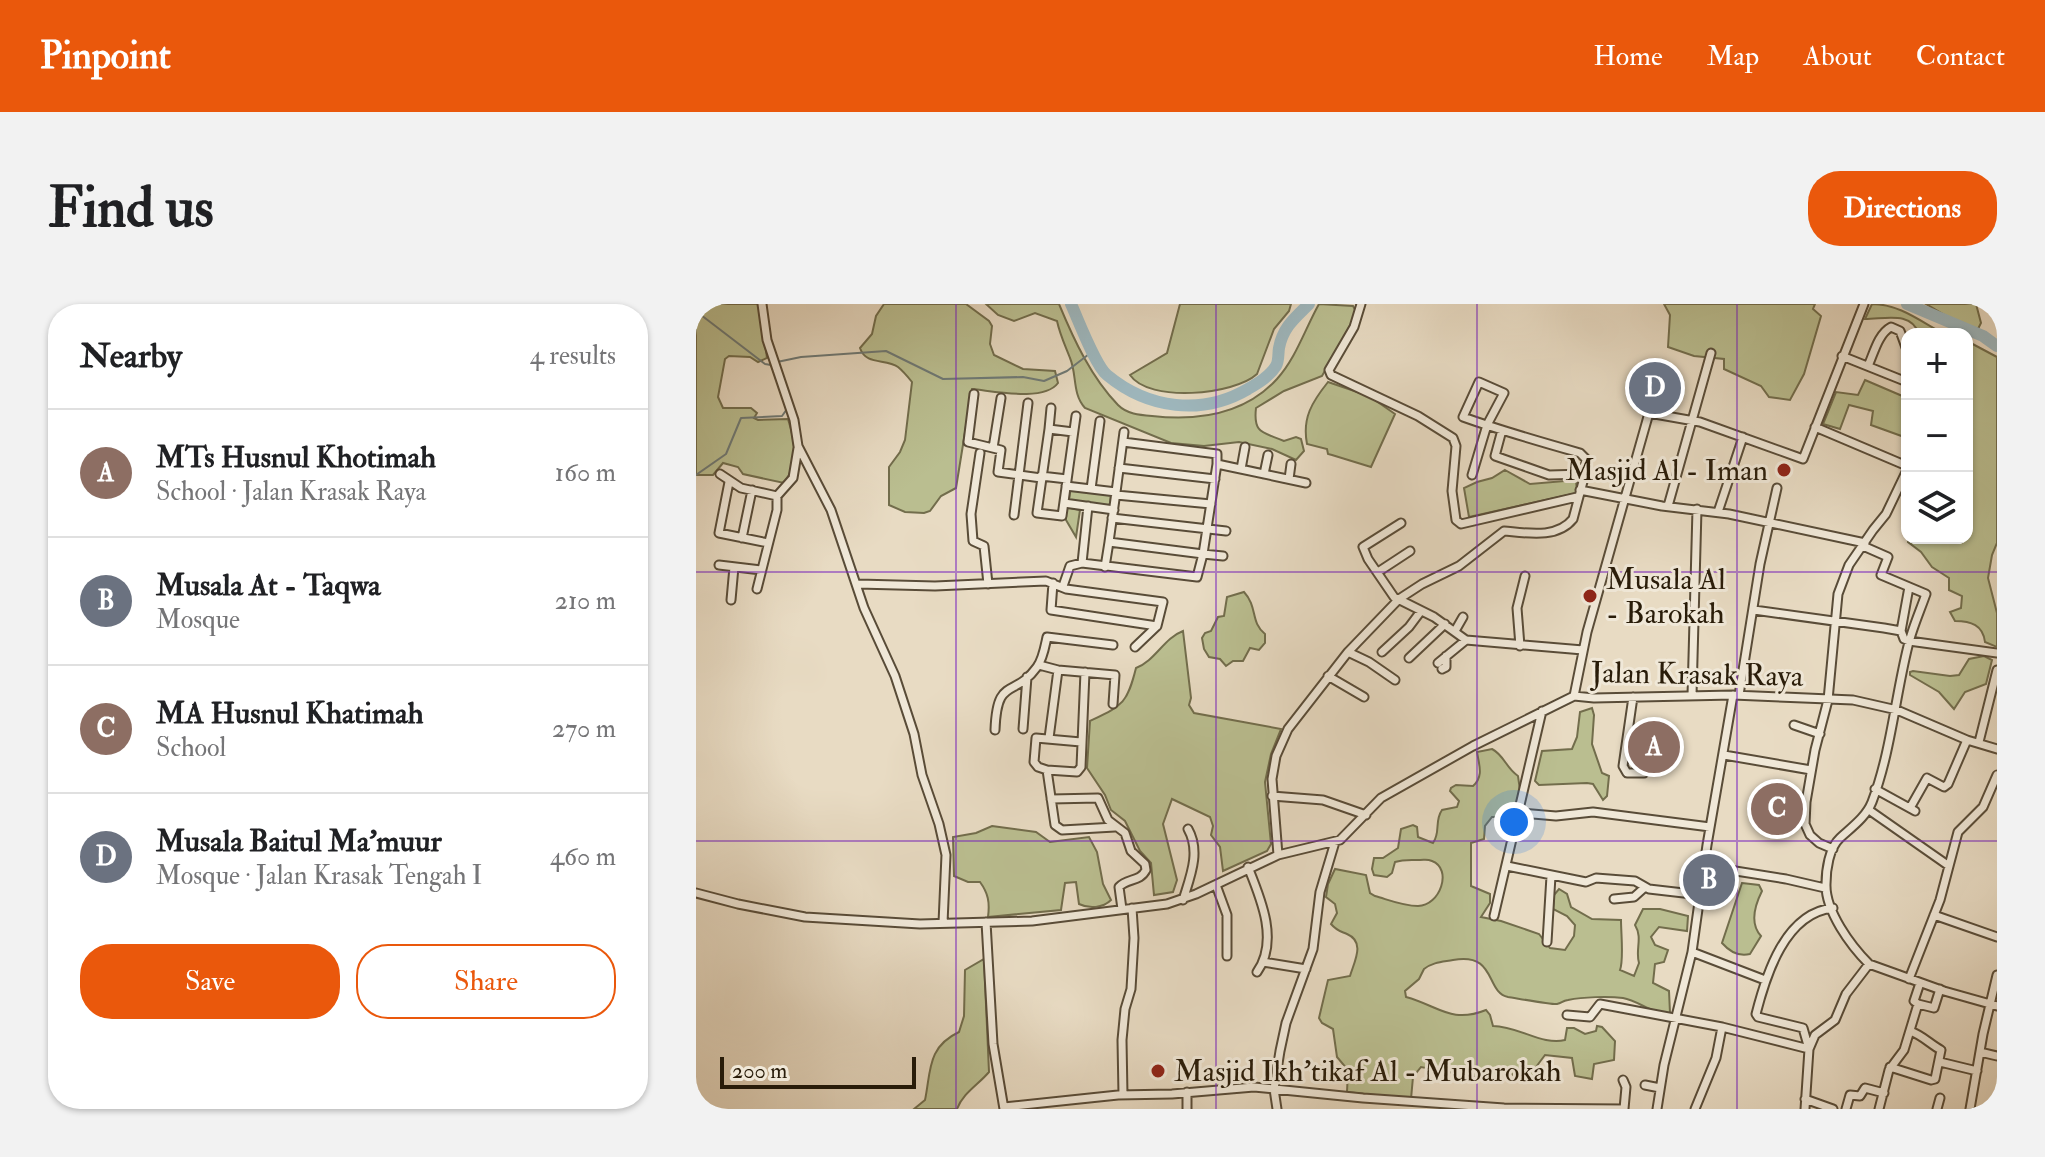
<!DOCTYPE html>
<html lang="en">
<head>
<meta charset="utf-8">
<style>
	body { margin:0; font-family:"IM FELL Double Pica",serif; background:#f2f2f2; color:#202124 }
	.controls { position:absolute; right:24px; top:24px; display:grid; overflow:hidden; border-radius:16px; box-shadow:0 2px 6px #0004 }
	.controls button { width:72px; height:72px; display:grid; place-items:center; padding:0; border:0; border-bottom:2px solid #e0e0e0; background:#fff; color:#202124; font:40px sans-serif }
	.scale { position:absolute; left:24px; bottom:20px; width:196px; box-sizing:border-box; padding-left:8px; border:4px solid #291c09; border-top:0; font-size:22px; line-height:28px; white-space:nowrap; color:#291c09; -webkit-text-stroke:6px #f0e8d8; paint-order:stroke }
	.you { position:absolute; left:818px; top:518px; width:28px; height:28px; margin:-20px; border:6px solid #fff; border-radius:50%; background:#1a73e8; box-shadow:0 0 0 12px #1a73e833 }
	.badge { display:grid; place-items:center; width:52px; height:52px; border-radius:50%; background:#ea580c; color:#fff; font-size:26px; font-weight:700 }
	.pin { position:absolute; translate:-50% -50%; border:4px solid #fff; box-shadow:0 2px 8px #0006 }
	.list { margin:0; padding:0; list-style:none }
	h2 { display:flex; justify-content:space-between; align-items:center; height:104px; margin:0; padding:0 32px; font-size:34px }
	h2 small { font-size:26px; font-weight:400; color:#757577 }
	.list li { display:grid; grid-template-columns:52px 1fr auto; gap:24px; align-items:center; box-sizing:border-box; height:128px; padding:0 32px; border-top:2px solid #e0e0e0 }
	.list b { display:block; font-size:30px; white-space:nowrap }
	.list p { margin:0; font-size:26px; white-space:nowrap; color:#757577 }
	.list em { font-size:26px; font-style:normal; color:#757577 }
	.actions { display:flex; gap:16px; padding:24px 32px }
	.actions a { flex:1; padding:18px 0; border:2px solid #ea580c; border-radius:32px; text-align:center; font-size:28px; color:#ea580c }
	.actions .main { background:#ea580c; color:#fff }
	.icon { flex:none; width:44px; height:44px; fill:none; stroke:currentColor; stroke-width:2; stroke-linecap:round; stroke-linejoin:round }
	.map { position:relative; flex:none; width:1301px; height:805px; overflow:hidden; border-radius:32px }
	header { display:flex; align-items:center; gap:48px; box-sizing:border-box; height:112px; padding:0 40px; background:#ea580c; color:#fff }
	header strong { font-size:38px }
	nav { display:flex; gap:44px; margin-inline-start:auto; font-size:28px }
	.intro { display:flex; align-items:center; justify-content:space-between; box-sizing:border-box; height:192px; padding:0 48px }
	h1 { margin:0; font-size:56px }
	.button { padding:20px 36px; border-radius:32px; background:#ea580c; color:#fff; font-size:28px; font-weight:700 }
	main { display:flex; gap:48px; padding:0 48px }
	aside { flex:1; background:#fff; border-radius:32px; box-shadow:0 2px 6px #0004 }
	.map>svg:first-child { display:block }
	.green { fill:#babe90; stroke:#726d4c; stroke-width:2 }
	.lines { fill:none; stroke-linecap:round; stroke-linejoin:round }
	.stream { stroke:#6f7a76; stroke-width:2 }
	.river { stroke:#9eb8bf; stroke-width:12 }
	.minor-casing { stroke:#594c38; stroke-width:11 }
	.minor { stroke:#f0e8d8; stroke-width:7 }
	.grid { fill:none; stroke:#7b2cbf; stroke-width:2; stroke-opacity:0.55 }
	.poi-dot { fill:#8f2418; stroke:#f0e8d8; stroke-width:3 }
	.labels { text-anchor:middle; stroke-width:6; stroke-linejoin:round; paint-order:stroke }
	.poi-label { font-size:30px; fill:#291c09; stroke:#f0e8d8; text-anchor:start }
	.street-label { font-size:30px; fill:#291c09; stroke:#f0e8d8 }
</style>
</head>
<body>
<header>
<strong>Pinpoint</strong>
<nav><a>Home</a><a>Map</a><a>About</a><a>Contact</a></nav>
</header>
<div class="intro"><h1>Find us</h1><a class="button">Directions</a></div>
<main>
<aside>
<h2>Nearby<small>4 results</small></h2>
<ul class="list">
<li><span class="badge" style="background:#8d6e63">A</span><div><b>MTs Husnul Khotimah</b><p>School · Jalan Krasak Raya</p></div><em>160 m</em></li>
<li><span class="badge" style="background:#6b7280">B</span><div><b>Musala At - Taqwa</b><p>Mosque</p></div><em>210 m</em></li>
<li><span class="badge" style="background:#8d6e63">C</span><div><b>MA Husnul Khatimah</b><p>School</p></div><em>270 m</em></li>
<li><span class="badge" style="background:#6b7280">D</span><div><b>Musala Baitul Ma'muur</b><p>Mosque · Jalan Krasak Tengah I</p></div><em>460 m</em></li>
</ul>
<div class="actions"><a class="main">Save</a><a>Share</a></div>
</aside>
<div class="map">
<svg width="1301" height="805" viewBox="0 0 1301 805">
	<rect width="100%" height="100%" fill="#e8dbc3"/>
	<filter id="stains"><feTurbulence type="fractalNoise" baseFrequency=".0025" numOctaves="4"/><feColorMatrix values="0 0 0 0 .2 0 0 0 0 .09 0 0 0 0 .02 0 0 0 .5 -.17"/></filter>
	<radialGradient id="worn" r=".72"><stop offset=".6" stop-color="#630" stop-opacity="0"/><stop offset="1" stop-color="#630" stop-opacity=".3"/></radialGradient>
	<path class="green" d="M0 0H64L71 54 62 58 54 53 33 52 29 55 22 93 27 104H55L61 109 58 114 62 116 92 115C99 137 103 159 88 179L47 170 42 163 27 159 17 171H0Z
		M188 0H270L293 17 296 22 294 40 298 51 327 65 359 67 362 79C348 98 298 87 276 85L260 184 245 192 234 207 228 209 209 208 193 201V163L204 148 209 136 216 78C212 73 207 67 202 63 190 54 170 62 164 44L176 30 180 12Z
		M290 0H363C378 36 395 73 422 101 431 110 443 111 456 112 501 117 548 111 581 75 600 54 609 25 623 0L657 2 661 9 626 72 588 87 560 104C557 130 567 128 588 137L600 133 605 135 608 147 600 156 576 145 543 138 508 142 475 139 389 104C376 90 381 70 374 54 369 41 364 31 361 17L339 9 318 17 302 11Z
		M484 0H595L593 7 578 25 561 70C538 91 453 99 434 71L471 49Z
		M968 0H1119L1117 5 1125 12 1108 70 1094 96 1073 93 1065 82 1028 65V55L998 52 972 43 974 11Z
		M1176 0C1203 0 1224 17 1248 30H1223C1215 7 1190 15 1169 15Z
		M1230 0H1280L1285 19 1282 25 1257 16Z
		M1271 37 1301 53V239L1296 251 1292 274 1301 309V343L1289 338C1287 321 1275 317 1259 317L1254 308 1265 304 1266 292 1253 286V274L1236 263 1225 248 1212 238 1213 234H1271Z
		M1169 76 1211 94V134L1175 121 1177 107 1153 101 1144 125 1127 120 1140 88 1162 91Z
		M632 78 673 92 699 110 675 163 636 151 632 150 631 145 611 140C606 114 616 98 632 78Z
		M809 166 834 180 880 176 881 189 773 213 768 184 781 178 796 174Z
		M374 186 415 191 414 202 373 197Z
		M370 203 384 206 380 233 370 216Z
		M548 288C562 303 554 318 569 330V339L563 346 554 344 547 357H537L530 362 524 355 513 353 508 345 506 334 509 329 515 327 522 313 528 312 531 293Z
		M487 327 495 394 493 401 498 409 585 425 575 450 569 478 575 540 571 547 527 567 524 543 515 531 517 522 514 513 476 495 467 520 481 576 477 588 458 591 455 559 444 547 429 517 415 506 409 491 391 464 394 417C427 401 431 400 440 364 459 357 468 334 487 327Z
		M1288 352 1296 356 1290 380 1269 388 1258 405 1243 388 1214 371V368L1217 367 1254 372 1263 371 1273 355Z
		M896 404 898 411 896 440 906 469 913 472 911 492 907 496 897 480 891 479 843 481 839 477 846 447 876 445 881 433 884 408Z
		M796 445C808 451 810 464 822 472L824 486 817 513H796L789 522 788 535 775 539V582L794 590V599L785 613 805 617 843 630 854 644 869 646 878 632 879 621 871 612 857 605 858 591 863 585 871 590 875 603 896 615 925 616C925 630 928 656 924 666L938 672 943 659C939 646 947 634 939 621L947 605H964L992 612 991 627 963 623 955 633 959 641 972 646 968 658 959 660 957 679 973 687 974 709C956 711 944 697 927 694 912 692 887 693 872 696 866 697 866 699 861 700 858 701 819 694 812 693 789 688 801 648 757 656 746 658 737 658 728 665L723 675 709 687 710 693C743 702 755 720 790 706L794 711 797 722C822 722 847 742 869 736L871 724H878L889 730 900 727 901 722 906 723 919 737 918 756 898 760 896 775 879 772 876 754 849 751 840 763 839 776 825 778 807 762 791 775 725 763 717 773 715 795 651 788 652 766 641 753 637 725 626 719 623 714 632 676 654 672C658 658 670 638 651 630 644 627 641 627 635 620L641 609 639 600 630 593 632 580 639 565 670 571 674 589 679 592C693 596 707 602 722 602 744 602 757 565 736 557 731 555 729 556 724 556 715 556 708 555 699 558L696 569 691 573 678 571 676 565 678 554H687L702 544 705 525 717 521 721 523 722 533 737 539C745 528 738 517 746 506L761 503 763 497 754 487 755 484 760 481 777 482C788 472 783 461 781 448Z
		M296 522 340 528 354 538 393 533 401 548 407 580 415 596C407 604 393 605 383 600L380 578 369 579 365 606 292 613C294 598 292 589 284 578H272L258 572 257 533 280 529Z
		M1046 579 1063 581 1066 587C1059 601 1053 619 1065 632L1054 650C1042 653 1033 647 1026 639Z
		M288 655 293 768C282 781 267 789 261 805H218L229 796C235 767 231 743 263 728L268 712 269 666Z"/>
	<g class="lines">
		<path class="stream" d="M4 0 5 11 69 60 75 61
			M81 58 105 53 190 47 247 75 327 73 348 77 371 67 397 47
			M75 61 80 73
			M0 171 30 150 45 114 86 112 91 105
			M0 802 23 805"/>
		<path class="river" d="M375 0C382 15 399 61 411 71 452 105 506 112 552 85 562 79 574 72 580 62 583 57 582 50 583 44 587 23 599 14 613 0
			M1211 0 1287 32 1301 42"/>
		<g class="minor-casing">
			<path id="minor" d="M66 0 71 36 98 116 102 142 135 206 168 304 199 372 218 430 226 471 243 520 250 551 247 619
				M665 0 658 23 633 66 635 71 722 112 757 134 760 142 756 187 760 216 765 220 881 193
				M1146 52 1211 78
				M1172 62C1178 49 1182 30 1195 23L1204 27 1211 46
				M278 90 272 138 305 146 302 168 345 174
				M355 104 353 125 377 128
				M1119 123 1211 162
				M353 125 341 209 366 212 380 112
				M806 126 799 152 853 171 889 170
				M427 138 521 150V160
				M297 144 305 94
				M284 149 275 210 277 237 288 242 292 280
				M423 164 519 175
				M545 165 549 143
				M24 170 45 184 81 192
				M568 170 572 151
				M345 172 371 175
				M593 175 595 160
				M33 178 23 229 72 239
				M370 182 420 188 428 128
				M395 185 404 117
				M884 186 966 202 1033 210 1169 239
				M420 191 515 200
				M368 199 418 206
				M972 202 1015 49
				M1022 208 1047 133
				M318 211 332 99
				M416 214 530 227
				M705 219 667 243 672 255 698 293 738 313 770 336 887 346
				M46 234 56 186
				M413 238 420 188
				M1167 242 1192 253 1185 271 1230 290C1224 307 1216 325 1212 342 1199 394 1195 448 1176 498 1170 513 1156 523 1144 534 1133 544 1130 566 1130 580 1129 607 1155 642 1173 660
				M386 259 392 202
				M23 261 65 266
				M409 263 413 238 507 250 521 160 610 179
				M682 268 714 247
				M357 279 355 306 461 322
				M162 280 239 282 350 277 370 285 467 298 461 322 439 343
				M367 282 374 262 386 259 501 273 507 250 527 252
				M61 285 81 206V192L97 174 102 144
				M35 296 38 263
				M1058 306 1188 324 1205 327 1208 335 1213 337 1301 349
				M759 327 767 313
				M1205 327 1213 283
				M824 342 821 304 829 272
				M652 348 673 358 699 376
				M686 348 713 323 725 307
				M713 354 749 320
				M742 359 770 336
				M343 361 362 366 419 371 417 400
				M746 365 750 363V352
				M632 372 668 393
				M996 391 1001 205
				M1043 391 1064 260 1081 184
				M878 392 891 328 953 109 1004 118 1107 155 1168 0
				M937 393 927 462 931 469H948
				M1098 421 1124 430
				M327 425 331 373
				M299 426C301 371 318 395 341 363 347 355 349 342 351 333L417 341
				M353 434 362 366
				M385 438 340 434 338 458 342 463 351 466 359 521 366 526 419 523
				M1283 438 1301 366
				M1028 451 1115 466
				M351 466 381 468 385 463 389 368
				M1179 485 1219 507
				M576 492 627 496 670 511
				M355 495 402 494 412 516 429 529 435 547 449 560 450 566C444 578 431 574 423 583L426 605
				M1214 504 1231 474 1248 483 1252 480 1271 436
				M1173 506 1253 562
				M824 509 860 512 897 508 1014 523
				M1137 545 1123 539 1114 531 1109 520 1110 498 1119 446 1132 396 1142 290 1153 261 1177 226 1190 210 1211 166
				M582 551 576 475 580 452 592 425 652 348 703 295 726 280 763 262 808 227C831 229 861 235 877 215L889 170 890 155 884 149C845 138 806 127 767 113L783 78 808 89 791 121 776 171
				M811 562 890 578 900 574 939 577 953 585 1005 591
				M1008 562 1090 575 1129 584
				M552 563C565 595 583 637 561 668
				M520 581 531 611V652
				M0 589 42 600 109 613 224 620 336 617 471 600 500 590 582 551 644 536 685 494 777 442 878 392 898 394 1037 391 1157 396 1201 406 1271 436 1301 445
				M918 595 938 593 948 584
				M487 596C494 573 505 548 492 525
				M1238 611 1301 633
				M798 612 846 407
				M290 618 297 740 308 805
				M851 638 855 572
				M996 648 1069 676
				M567 658 610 665
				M1213 675 1244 596 1262 528 1287 503 1301 471
				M1222 700 1218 697 1224 679
				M871 711 894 713 904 700 1026 723 1113 745 1107 724 1062 713 1060 710C1070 671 1089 609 1137 604
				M1284 748 1301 752
				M1244 758 1281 767
				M1194 763 1235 776 1239 775 1245 746C1234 740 1226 731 1214 727
				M927 776 930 783 928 805
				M949 781 964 784
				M491 788V805
				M427 791 426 736 429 705 435 685 438 634 436 604
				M1109 795 1137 805
				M308 803 422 791 476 790 558 783 667 794 808 804 928 805
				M581 805 578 785 584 747 590 719 617 645 624 588 639 538
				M961 805 968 761 996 648 1011 541 1037 391
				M999 805 1020 754 1026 723
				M1109 805 1113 745 1119 731 1139 716 1150 690 1173 660 1248 687 1301 702
				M1150 805 1154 791 1164 792 1169 784 1188 789
				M1183 805 1193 766 1208 746 1222 700 1238 704 1244 685
				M1241 805 1244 794
				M1274 805 1287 730 1301 671"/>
		</g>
		<use href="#minor" class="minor"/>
	</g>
	<path class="grid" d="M260 0V805M520 0V805M781 0V805M1041 0V805M0 268H1301M0 537H1301"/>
	<g class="poi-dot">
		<circle cx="1088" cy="166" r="8"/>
		<circle cx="894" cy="292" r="8"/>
		<circle cx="462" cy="767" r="8"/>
	</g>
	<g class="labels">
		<g class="poi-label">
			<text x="1072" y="176" text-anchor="end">Masjid Al - Iman</text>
			<text x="910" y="285">Musala Al<tspan x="910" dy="34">- Barokah</tspan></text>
			<text x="478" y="777">Masjid Ikh'tikaf Al - Mubarokah</text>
		</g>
		<g class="street-label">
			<text transform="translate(1001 370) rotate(1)" y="10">Jalan Krasak Raya</text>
		</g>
	</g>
	<rect width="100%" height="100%" filter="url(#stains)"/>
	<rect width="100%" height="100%" fill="url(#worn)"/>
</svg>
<div class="controls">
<button>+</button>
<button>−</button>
<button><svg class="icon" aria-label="layers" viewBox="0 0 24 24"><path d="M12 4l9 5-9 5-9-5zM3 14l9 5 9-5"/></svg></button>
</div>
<div class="scale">200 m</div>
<div class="you"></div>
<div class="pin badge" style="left:958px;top:443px;background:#8d6e63">A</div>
<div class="pin badge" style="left:1013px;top:576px;background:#6b7280">B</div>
<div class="pin badge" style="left:1081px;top:505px;background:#8d6e63">C</div>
<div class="pin badge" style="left:959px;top:84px;background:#6b7280">D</div>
</div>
</main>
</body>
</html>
